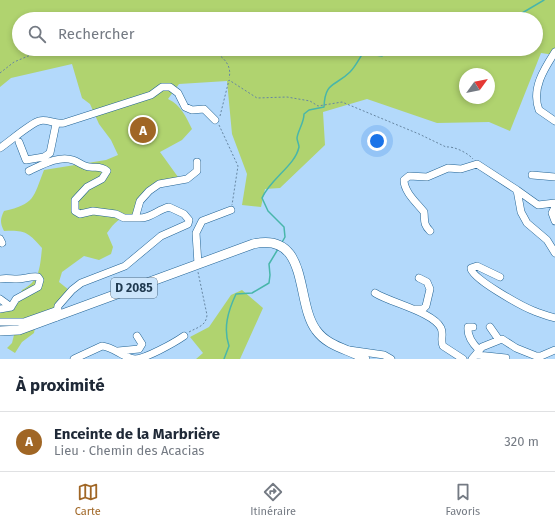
<!DOCTYPE html>
<html lang="fr">
<head>
<meta charset="utf-8">
<style>
	body { margin:0; font-family:"Fira Sans",sans-serif; background:#f6f6f7; color:#1f2937 }
	.compass { position:absolute; left:459px; top:68px; width:36px; height:36px; border-radius:50%; background:#fff; box-shadow:0 2px 6px #0003; rotate:57deg }
	.you { position:absolute; left:377px; top:141px; width:14px; height:14px; margin:-10px; border:3px solid #fff; border-radius:50%; background:#1a73e8; box-shadow:0 0 0 6px #1a73e833 }
	.badge { display:grid; place-items:center; width:26px; height:26px; border-radius:50%; background:#a06625; color:#fff; font-size:13px; font-weight:700 }
	.pin { position:absolute; translate:-50% -50%; border:2px solid #fff; box-shadow:0 1px 4px #0006 }
	.list { margin:0; padding:0; list-style:none }
	h2 { display:flex; justify-content:space-between; align-items:center; height:52px; margin:0; padding:0 16px; font-size:17px }
	h2 small { font-size:13px; font-weight:400; color:#747a83 }
	.list li { display:grid; grid-template-columns:26px 1fr auto; gap:12px; align-items:center; box-sizing:border-box; height:60px; padding:0 16px; border-top:1px solid #e0e1e3 }
	.list b { display:block; font-size:15px; white-space:nowrap }
	.list p { margin:0; font-size:13px; white-space:nowrap; color:#747a83 }
	.list em { font-size:13px; font-style:normal; color:#747a83 }
	.icon { flex:none; width:22px; height:22px; fill:none; stroke:currentColor; stroke-width:2; stroke-linecap:round; stroke-linejoin:round }
	.map { position:relative; flex:none; width:555px; height:359px; overflow:hidden }
	.search { position:absolute; background:#fff; box-shadow:0 2px 6px #0003; left:12px; right:12px; top:12px; height:44px; display:flex; align-items:center; gap:10px; box-sizing:border-box; padding:0 14px; border-radius:22px; color:#747a83; font-size:15px }
	.sheet { height:112px; background:#fff }
	nav { display:flex; justify-content:space-around; align-items:center; box-sizing:border-box; height:56px; border-top:1px solid #e0e1e3; background:#fff; font-size:11px; color:#747a83 }
	nav a { display:grid; justify-items:center; gap:2px }
	nav .on { color:#a06625 }
	.map>svg:first-child { display:block }
	.green { fill:#b0d36f; fill-rule:evenodd }
	.lines { fill:none; stroke-linecap:round; stroke-linejoin:round }
	.stream { stroke:#48b6aa; stroke-width:1.5 }
	.minor-casing { stroke:#226394; stroke-width:8 }
	.major-casing { stroke:#226394; stroke-width:10 }
	.path { stroke:#6686a2; stroke-width:1; stroke-dasharray:2 2; stroke-linecap:butt }
	.minor { stroke:#fff; stroke-width:7 }
	.major { stroke:#fff; stroke-width:9 }
	.labels { text-anchor:middle; stroke-width:3; stroke-linejoin:round; paint-order:stroke }
	.shield { fill:#cce5fb; stroke:#536d83; stroke-width:1 }
	.shield-label { font-size:12px; font-weight:bold; fill:#1f394f }
</style>
</head>
<body>
<div class="map">
<svg width="555" height="359" viewBox="0 0 555 359">
	<rect width="100%" height="100%" fill="#b3d9fb"/>
	<path class="green" d="M0 0H555V55L541 53 510 131 489 122 437 123 367 99 323 112 325 145 280 188 265 189 261 207 242 205 247 174 232 134 227 81 179 84 168 99C181 105 186 117 192 129L182 140 160 152 178 177 157 182 133 215C120 216 114 223 107 233L113 247 111 254 99 260 84 256 62 272 59 282 69 290 54 311 36 322 34 333 22 342 15 353 7 348 12 343 14 335 0 329V305L19 302 22 290C40 281 40 267 42 248 28 232 25 230 4 231 0 223 0 219 4 211 35 204 33 198 44 170L106 160 118 155 111 140 99 124 90 104 82 98 72 64 11 78 0 87ZM19 19H536V49H19ZM465 74H489V98H465Z
		M242 290 263 308 240 359H196L203 353 190 337 209 327 231 295Z"/>
	<g class="lines">
		<path class="stream" d="M425 19 431 17 434 19
			M512 19 544 0
			M281 244 285 237 284 227 268 211 262 198C271 178 295 166 299 147 299 144 297 141 297 138 298 130 304 123 304 114L309 110 324 107C325 81 335 87 350 72 355 67 359 59 363 53L382 56 389 49
			M224 359 229 346C223 328 228 311 236 294L252 293 269 283 270 275 269 264 278 249"/>
		<g class="minor-casing">
			<path id="minor" d="M555 52C544 69 531 89 539 110L555 121
				M19 142 26 160 44 157 50 153 56 124
				M0 148C9 142 31 123 39 121 47 118 54 125 64 123L151 95 162 87H170L178 93 185 107 192 110 204 109 215 120
				M29 171C42 165 59 155 73 160 79 162 84 167 90 167 97 168 101 166 107 171L102 179 87 187 75 200V211L80 214 93 211 116 214 124 218H138
				M532 175 555 177
				M517 190 538 205 555 203
				M555 207 552 213 555 221
				M430 231C423 224 425 221 424 212 417 203 404 192 404 180L409 176 427 177 448 168 461 169 477 164 517 190 521 212 527 223 547 240 555 253
				M0 239 2 243
				M198 264 196 233 202 221 231 210
				M500 277 477 266 471 268C469 277 523 307 534 311 541 314 548 316 555 318
				M0 279C6 278 11 279 17 279 25 279 30 276 38 277L40 280 38 287 16 299 11 307
				M375 293C391 303 433 312 441 328 444 334 440 340 443 346L463 359
				M0 299 11 307
				M0 309 11 307
				M415 309H423L426 306 430 289 427 282 419 278
				M56 317 58 306 72 290 81 283 125 266 161 236 188 224 189 220 184 214 169 207C157 210 150 219 138 218L136 215 140 201 149 191 159 184 187 179 197 171V162
				M0 322H24L58 310
				M473 327H468C467 336 473 344 479 350
				M490 327 499 340
				M349 350 384 355 391 359
				M118 351 139 349 142 344 137 336
				M477 355 506 358
				M74 359 102 346C114 347 123 358 135 359 145 359 174 343 184 336
				M472 359 482 347 502 339 516 348 536 356H541L555 350"/>
		</g>
		<g class="major-casing">
			<path id="major" d="M0 331 19 330 253 244C310 231 295 302 316 330 328 347 349 349 365 359"/>
		</g>
		<path class="path" d="M207 49C219 53 233 63 229 78
			M0 73 14 62 45 49
			M220 116 229 80 257 98 287 97 310 101 318 106 342 102 419 134 446 147C454 146 468 153 473 159
			M219 125 238 166 232 205
			M189 332C198 327 206 326 207 315L198 272"/>
		<use href="#minor" class="minor"/>
		<use href="#major" class="major"/>
	</g>
	<g class="labels">
		<rect class="shield" x="111" y="278" width="46" height="20" rx="3"/>
		<g class="shield-label">
			<text x="134" y="292">D 2085</text>
		</g>
	</g>
</svg>
<svg class="compass" viewBox="-18 -18 36 36"><path d="M0-13l5 13h-10z" fill="#e53935"/><path d="M0 13l5-13h-10z" fill="#747a83"/></svg>
<div class="you"></div>
<div class="pin badge" style="left:143px;top:130px">A</div>
<div class="search"><svg class="icon" aria-label="search" viewBox="0 0 24 24"><circle cx="10" cy="10" r="6"/><path d="M15 15l6 6"/></svg>Rechercher</div>
</div>
<section class="sheet">
<h2>À proximité<small></small></h2>
<ul class="list">
<li><span class="badge">A</span><div><b>Enceinte de la Marbrière</b><p>Lieu · Chemin des Acacias</p></div><em>320 m</em></li>
</ul>
</section>
<nav>
<a class="on"><svg class="icon" aria-label="map" viewBox="0 0 24 24"><path d="M3 6l6-2 6 2 6-2v14l-6 2-6-2-6 2zM9 4v14M15 6v14"/></svg>Carte</a>
<a><svg class="icon" aria-label="directions" viewBox="0 0 24 24"><path d="M12 3l9 9-9 9-9-9zM9 14v-3h6M13 9l2 2-2 2"/></svg>Itinéraire</a>
<a><svg class="icon" aria-label="saved" viewBox="0 0 24 24"><path d="M7 4h10v16l-5-4-5 4z"/></svg>Favoris</a>
</nav>
</body>
</html>
